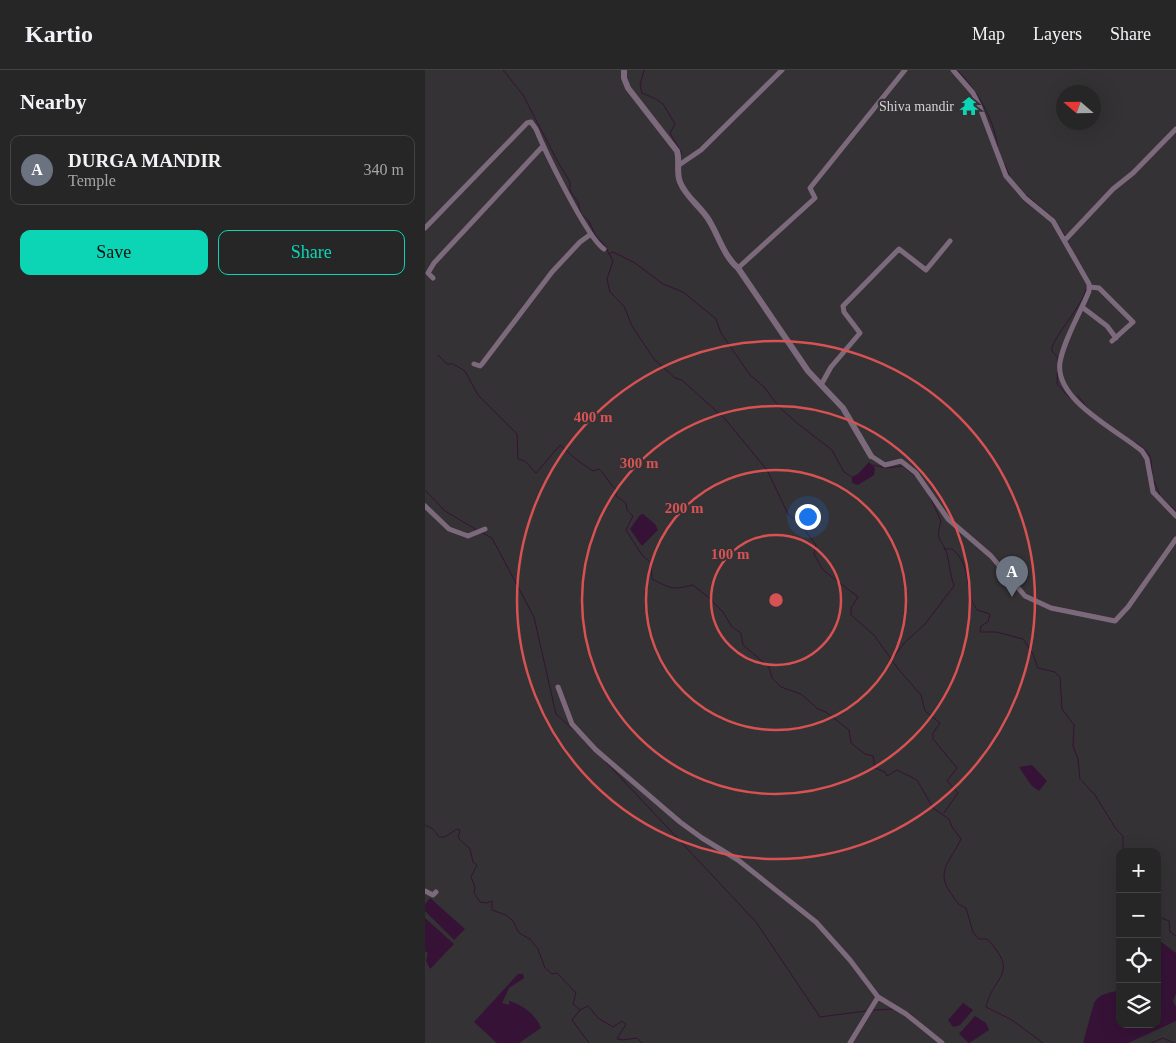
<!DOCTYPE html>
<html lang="en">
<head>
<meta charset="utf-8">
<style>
	body { margin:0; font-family:Georgia,serif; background:#333233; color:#f1f3f6 }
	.controls { position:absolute; right:15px; bottom:15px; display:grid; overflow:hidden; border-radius:10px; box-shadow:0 5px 20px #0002 }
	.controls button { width:45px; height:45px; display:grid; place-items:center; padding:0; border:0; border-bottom:1px solid #434344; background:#272627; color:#f1f3f6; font:25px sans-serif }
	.compass { position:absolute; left:631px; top:15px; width:45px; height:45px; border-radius:50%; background:#272627; box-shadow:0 5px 20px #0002; rotate:290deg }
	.you { position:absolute; left:382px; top:446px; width:18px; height:18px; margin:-12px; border:4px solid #fff; border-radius:50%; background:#1a73e8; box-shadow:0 0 0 8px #1a73e833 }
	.badge { display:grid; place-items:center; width:32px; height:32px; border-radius:50%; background:#0cd5b5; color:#fff; font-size:16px; font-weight:700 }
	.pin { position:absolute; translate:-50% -41px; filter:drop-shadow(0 1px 2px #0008) }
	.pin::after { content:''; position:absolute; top:26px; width:18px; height:15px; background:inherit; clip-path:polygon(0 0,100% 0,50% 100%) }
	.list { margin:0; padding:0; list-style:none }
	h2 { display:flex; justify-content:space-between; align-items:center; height:65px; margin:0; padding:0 20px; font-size:21px }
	h2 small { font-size:16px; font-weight:400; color:#a4a5a7 }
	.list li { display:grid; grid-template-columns:32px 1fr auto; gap:15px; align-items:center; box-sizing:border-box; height:70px; margin:0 10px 10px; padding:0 10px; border:1px solid #434344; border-radius:10px }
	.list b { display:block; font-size:19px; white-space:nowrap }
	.list p { margin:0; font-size:16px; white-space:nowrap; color:#a4a5a7 }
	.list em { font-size:16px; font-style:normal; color:#a4a5a7 }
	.actions { display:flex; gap:10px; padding:15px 20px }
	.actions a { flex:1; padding:11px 0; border:1px solid #0cd5b5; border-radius:10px; text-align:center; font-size:18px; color:#0cd5b5 }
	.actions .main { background:#0cd5b5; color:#111 }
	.icon { flex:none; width:28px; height:28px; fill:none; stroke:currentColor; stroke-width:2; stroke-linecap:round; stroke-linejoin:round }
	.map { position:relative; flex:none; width:751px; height:973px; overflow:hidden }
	header { display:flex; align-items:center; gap:30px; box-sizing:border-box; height:70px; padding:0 25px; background:#272627; border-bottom:1px solid #434344 }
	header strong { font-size:24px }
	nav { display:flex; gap:28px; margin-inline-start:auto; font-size:18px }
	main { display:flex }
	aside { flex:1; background:#272627 }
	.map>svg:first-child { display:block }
	.water { fill:#361237 }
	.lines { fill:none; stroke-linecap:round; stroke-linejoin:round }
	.stream { stroke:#361237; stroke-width:1 }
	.minor { stroke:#7c6a7c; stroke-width:5 }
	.tertiary { stroke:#7c6a7c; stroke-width:6 }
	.ring { fill:none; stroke:#d65253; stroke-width:2.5 }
	.labels { text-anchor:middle; stroke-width:4.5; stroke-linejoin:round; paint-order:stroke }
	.poi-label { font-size:14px; fill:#d4d2d4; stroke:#343234; text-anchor:end }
	.centre { fill:#d65253; stroke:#343234; stroke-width:2.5 }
	.ring-label { font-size:15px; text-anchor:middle; font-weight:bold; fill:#d65253; stroke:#343234; stroke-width:4.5; stroke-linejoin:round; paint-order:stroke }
</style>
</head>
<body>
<header>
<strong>Kartio</strong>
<nav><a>Map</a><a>Layers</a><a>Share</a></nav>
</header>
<main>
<aside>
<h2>Nearby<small></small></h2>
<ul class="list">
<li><span class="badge" style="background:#6b7280">A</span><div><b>DURGA MANDIR</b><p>Temple</p></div><em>340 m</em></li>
</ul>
<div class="actions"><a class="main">Save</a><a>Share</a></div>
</aside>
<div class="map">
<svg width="751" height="973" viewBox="0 0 751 973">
	<rect width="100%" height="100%" fill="#343234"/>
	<path class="water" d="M444 392 450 398 449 405 433 415 427 413V407L433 404Z
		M218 444 230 454 233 460 217 476 205 459 215 445Z
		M607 695 622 711 614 721 606 715 594 697Z
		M5 828 40 859 29 870 0 841V834Z
		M0 848 29 874 5 899 1 891 3 883 0 881Z
		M732 869 751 883V923L748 931 751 937V951L703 973H658L669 933C674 923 685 923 695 920V954H732Z
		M93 904H98L99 908 84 918 77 933 84 935V931C98 935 111 945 116 958L94 973H72L49 952Z
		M538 933 548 940 535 955 528 957 523 950Z
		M550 946 561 953 564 960 544 973 534 964Z"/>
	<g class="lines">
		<path class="stream" d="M78 0 98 25 134 94 145 112V121L153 132 156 144 164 151 170 165 180 176 188 191 182 209 185 222 199 236 207 256 229 289 250 308 257 310 300 349 342 400 363 444 376 455 391 475 389 484 398 500 433 527 426 538V545L449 565 474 600 496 625 500 641 515 653 508 663V669L532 698 522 711 533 723 519 743
			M219 0 215 15 217 23 231 29 238 34 250 54 245 63 257 84
			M532 0C552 20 571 52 573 80
			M580 95 585 107
			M601 125 627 147 641 167
			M642 170 650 186
			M184 184 188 182 210 193 238 214 258 222 285 244 291 249 296 263 325 305 339 317 354 337 372 353 407 380 419 402 427 407
			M649 192 654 201
			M13 285 22 294H28L40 301 53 325 92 364 93 389 100 391 111 403 135 375 152 390 168 401 174 399C181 405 183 413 191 419V426L201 433 202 440 208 446 201 460 217 485 226 493 227 509C247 519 246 520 268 515L283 527 298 542 307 557 316 563 318 575 344 597 347 608 356 617 376 624 393 639 401 642 424 660 426 673 440 684 448 686 450 698 460 702 462 706 472 700 492 710 508 738 524 749 527 757 536 769C527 789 510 801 525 822 531 830 531 834 541 838L548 862 554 869H562C596 904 567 907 561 937L587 950 618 973
			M653 326 663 339
			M645 328 632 314 633 288 627 281V277C635 258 659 234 662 216
			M711 373C727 384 726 386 727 404
			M448 395 462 398 478 396 490 406
			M729 411 735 425
			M0 420 20 441 52 460
			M737 428 751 441
			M56 462 67 468 109 547 131 644 151 662
			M519 479H527C548 495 538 520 552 540L565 544 563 552 556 556 555 562H571L598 569 608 584 613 598 630 602 635 607 637 639 649 655 648 676 653 689 655 709
			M468 588 480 572 500 554 529 516C525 505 525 495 522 484 516 466 510 473 516 451L504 425
			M182 693 331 852 395 947 441 941
			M657 711 670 725 691 759 698 766V782
			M0 755 8 759 14 767H20L32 759 35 760 33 768 45 779 48 792 52 795 46 807 50 817 49 823 55 832 62 833 67 831V840L81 845 88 851 94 863 105 869 113 879 120 898 127 904 132 903 151 923 148 934 155 940 147 950 164 973
			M732 846 744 851 745 862 751 866
			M477 939 488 946
			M155 940 163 936 173 948 188 957 197 951 201 954 192 969 198 970 212 968 217 973
			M448 940 469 939
			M726 973 738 968 749 973"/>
		<path class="minor" d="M528 0 548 23 554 35 581 106 600 128 628 151 664 214V221C655 244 640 267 635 292 629 330 692 360 717 381L722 389 728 422 751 446
			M254 95 276 80 357 0
			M0 158 102 53 106 52 111 59C120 81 162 168 179 179
			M640 170 688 119 708 103 751 59
			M313 198 390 128 385 118 480 0
			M8 208 3 203 9 193 118 76
			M665 217 674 218 708 252 687 271
			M657 237 682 256 691 268
			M49 294 55 296 57 294 127 202 155 172 166 164
			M396 315 406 297 435 263 419 242 418 236 474 179 501 200 525 171
			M446 386 460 395 476 391 491 403 523 449 566 486 600 526 626 538 690 551 703 537 751 469
			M0 436 24 459 43 466 60 459
			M133 617 147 654 171 680 255 752 277 768 313 790 391 852 425 890 453 927 481 944 517 973
			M0 821 8 825 11 822
			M425 973 453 927"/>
		<path class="tertiary" d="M199 0V8L203 18 252 81C255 91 251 102 255 112 261 128 277 137 285 152 294 167 299 186 313 198L383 301 418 338 446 386"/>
	</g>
	<g class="ring">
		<circle cx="351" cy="530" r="65"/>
		<circle cx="351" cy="530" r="130"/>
		<circle cx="351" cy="530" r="194"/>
		<circle cx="351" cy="530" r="259"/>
	</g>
	<defs>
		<g id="temple-bare" transform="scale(1.5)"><path d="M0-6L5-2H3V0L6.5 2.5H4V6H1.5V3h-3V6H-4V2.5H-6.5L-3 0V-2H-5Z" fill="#0cd5b5" stroke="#343234" stroke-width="2.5" paint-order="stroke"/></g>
	</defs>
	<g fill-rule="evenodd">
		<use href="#temple-bare" x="544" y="36"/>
	</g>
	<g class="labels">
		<g class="poi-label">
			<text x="529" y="41">Shiva mandir</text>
		</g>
	</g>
	<circle cx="351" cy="530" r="8" class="centre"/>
	<g class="ring-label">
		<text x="168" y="352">400 m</text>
		<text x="214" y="398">300 m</text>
		<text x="259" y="443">200 m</text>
		<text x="305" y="489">100 m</text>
	</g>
</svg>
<div class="controls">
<button>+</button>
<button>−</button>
<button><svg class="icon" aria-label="locate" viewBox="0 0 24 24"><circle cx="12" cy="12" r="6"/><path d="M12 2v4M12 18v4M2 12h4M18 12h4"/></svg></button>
<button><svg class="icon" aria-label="layers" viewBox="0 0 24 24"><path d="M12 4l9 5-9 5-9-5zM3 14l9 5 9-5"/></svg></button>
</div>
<svg class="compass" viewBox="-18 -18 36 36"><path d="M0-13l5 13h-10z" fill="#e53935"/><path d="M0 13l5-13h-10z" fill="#a4a5a7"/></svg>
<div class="you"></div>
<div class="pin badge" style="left:587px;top:527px;background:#6b7280">A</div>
</div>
</main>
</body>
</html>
